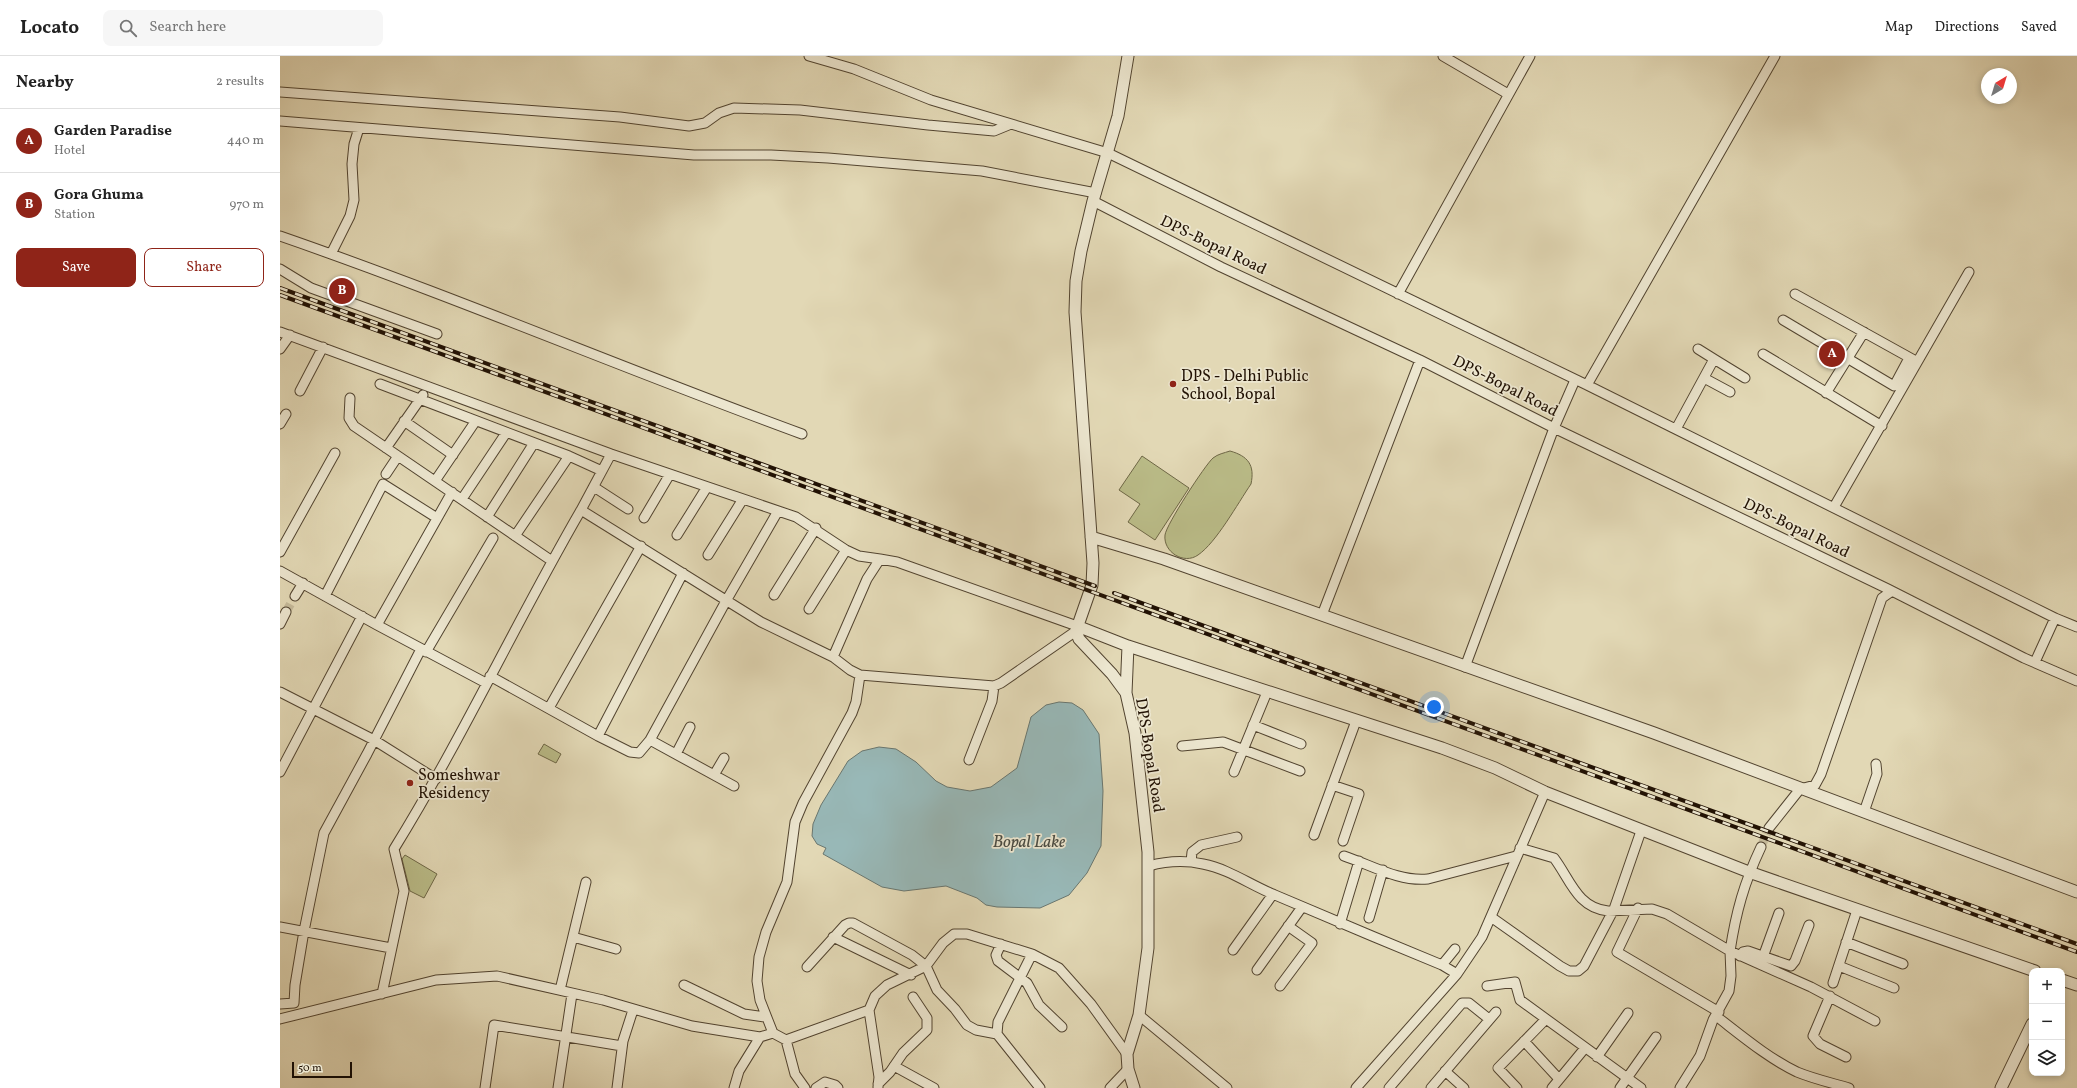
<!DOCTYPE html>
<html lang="en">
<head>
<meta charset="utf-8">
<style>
	body { margin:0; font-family:Vollkorn,serif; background:#f6f6f6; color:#222 }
	.controls { position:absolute; right:12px; bottom:12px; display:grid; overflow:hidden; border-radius:8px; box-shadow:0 2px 6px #0003 }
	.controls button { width:36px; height:36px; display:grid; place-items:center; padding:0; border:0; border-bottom:1px solid #e0e0e0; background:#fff; color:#222; font:20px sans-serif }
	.compass { position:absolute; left:1701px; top:12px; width:36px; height:36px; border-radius:50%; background:#fff; box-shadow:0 2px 6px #0003; rotate:38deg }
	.scale { position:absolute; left:12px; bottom:10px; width:60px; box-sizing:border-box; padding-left:4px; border:2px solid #221204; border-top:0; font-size:11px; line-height:14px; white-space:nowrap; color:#221204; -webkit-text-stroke:3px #ece6cf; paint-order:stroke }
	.you { position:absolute; left:1154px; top:651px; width:14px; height:14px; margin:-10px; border:3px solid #fff; border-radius:50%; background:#1a73e8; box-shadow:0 0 0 6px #1a73e833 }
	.badge { display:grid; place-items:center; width:26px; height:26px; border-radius:50%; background:#8f2418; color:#fff; font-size:13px; font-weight:700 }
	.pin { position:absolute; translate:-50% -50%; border:2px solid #fff; box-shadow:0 1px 4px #0006 }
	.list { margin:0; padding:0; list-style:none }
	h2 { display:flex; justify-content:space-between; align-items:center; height:52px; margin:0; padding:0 16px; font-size:17px }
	h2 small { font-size:13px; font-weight:400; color:#767676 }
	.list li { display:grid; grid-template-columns:26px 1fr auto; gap:12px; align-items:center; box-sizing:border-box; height:64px; padding:0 16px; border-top:1px solid #e0e0e0 }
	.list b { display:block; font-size:15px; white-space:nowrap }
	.list p { margin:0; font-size:13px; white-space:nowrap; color:#767676 }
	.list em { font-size:13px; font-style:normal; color:#767676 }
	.actions { display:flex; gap:8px; padding:12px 16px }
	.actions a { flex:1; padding:9px 0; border:1px solid #8f2418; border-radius:8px; text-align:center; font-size:14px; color:#8f2418 }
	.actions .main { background:#8f2418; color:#fff }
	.icon { flex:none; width:22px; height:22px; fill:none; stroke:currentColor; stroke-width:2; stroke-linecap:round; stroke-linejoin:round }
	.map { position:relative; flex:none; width:1797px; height:1032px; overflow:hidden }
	header { display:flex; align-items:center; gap:24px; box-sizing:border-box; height:56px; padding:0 20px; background:#fff; border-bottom:1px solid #e0e0e0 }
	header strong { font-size:19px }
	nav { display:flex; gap:22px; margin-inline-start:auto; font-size:14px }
	.search { width:280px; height:36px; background:#f6f6f6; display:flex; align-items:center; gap:10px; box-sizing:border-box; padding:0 14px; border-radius:8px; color:#767676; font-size:15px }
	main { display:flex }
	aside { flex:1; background:#fff }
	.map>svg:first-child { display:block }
	.green { fill:#babc88; stroke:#6e6746 }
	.water { fill:#98b8b7; stroke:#69766f }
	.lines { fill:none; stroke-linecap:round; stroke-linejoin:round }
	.minor-tunnel { stroke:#c5ba9a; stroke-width:9; stroke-dasharray:9 4.5; stroke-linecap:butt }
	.minor-casing { stroke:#524430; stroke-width:11 }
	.tertiary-casing { stroke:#524430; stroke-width:13 }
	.minor { stroke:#ece6cf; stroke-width:9 }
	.tertiary { stroke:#ece6cf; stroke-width:11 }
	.rail-casing { stroke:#221204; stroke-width:4 }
	.rail { stroke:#ece6cf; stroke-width:2.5; stroke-dasharray:8; stroke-linecap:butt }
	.poi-dot { fill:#8f2418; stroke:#ece6cf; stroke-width:1.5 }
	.labels { text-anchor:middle; stroke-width:3.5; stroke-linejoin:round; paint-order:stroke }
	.street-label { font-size:16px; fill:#221204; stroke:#ece6cf }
	.poi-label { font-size:16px; fill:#221204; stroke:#ece6cf; text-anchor:start }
	.water-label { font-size:17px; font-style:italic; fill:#4b4c43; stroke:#ece6cf }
</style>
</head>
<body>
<header>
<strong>Locato</strong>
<div class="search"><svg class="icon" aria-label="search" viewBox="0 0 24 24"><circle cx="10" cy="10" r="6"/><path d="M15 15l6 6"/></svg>Search here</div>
<nav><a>Map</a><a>Directions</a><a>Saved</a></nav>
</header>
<main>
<aside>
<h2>Nearby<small>2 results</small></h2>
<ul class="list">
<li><span class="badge">A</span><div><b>Garden Paradise</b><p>Hotel</p></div><em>440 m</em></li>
<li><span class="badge">B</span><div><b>Gora Ghuma</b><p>Station</p></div><em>970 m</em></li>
</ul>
<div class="actions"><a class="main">Save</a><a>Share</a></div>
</aside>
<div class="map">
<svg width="1797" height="1032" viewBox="0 0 1797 1032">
	<rect width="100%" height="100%" fill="#e2d8b5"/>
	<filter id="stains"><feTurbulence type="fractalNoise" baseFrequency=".005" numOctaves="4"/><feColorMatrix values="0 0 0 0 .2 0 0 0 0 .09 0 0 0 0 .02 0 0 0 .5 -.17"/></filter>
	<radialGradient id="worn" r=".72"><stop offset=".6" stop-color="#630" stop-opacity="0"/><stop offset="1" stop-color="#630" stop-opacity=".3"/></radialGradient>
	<path class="green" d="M950 395C968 400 975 409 971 428 958 447 936 487 918 499 904 509 883 496 885 479 886 469 925 409 933 402 938 398 944 397 950 395Z
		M862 400 909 432 875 484 848 466 860 448 839 434Z
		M264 688 281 698 276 707 258 698Z
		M125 799 157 818 144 842 130 835 122 803Z"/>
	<path class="water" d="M779 646 792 647 803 654 819 678 823 735 821 790 807 817 789 839 760 852 717 851 706 849 697 842 666 830 624 835 602 831 543 798 546 792 537 788 532 780 533 768 541 749 568 705 582 695 599 691 616 693 636 706 656 725 667 731 690 735 711 731 737 712 751 661 766 649Z"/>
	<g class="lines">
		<path class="minor-tunnel" d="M6 556 15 540
			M1481 791 1489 772"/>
		<g class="minor-casing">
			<path id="minor" d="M529 0 574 13 651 44 828 97 1307 329
				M1163 0 1228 38
				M1495 0 1307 329 1775 562 1755 606
				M0 36 340 61 409 70 425 67 439 57 454 52 520 54 648 69 714 75 731 68
				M0 65 414 99H491L548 102 702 115 816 137
				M813 145 941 211 1140 304 1274 372 1608 533 1744 602 1797 625
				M0 180C176 241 347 314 522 378
				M51 198 70 160 74 144 72 108 74 88 79 72
				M0 213 31 232 157 278
				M1118 238 1250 0
				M1515 238 1634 304
				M1503 264 1614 330 1629 302
				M0 276 331 398 516 461 566 494 579 500 600 503
				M0 293 10 279
				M1418 293 1434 303
				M1483 298 1602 370
				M1424 322 1450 336
				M100 328 289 400 322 415
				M20 335 43 291
				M1546 337 1584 276
				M70 342 69 362 74 370 272 505
				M124 365 173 399
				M0 368 6 358
				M1396 373 1434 303 1465 322
				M106 392 143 339
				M106 418 118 400
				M155 425 195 366
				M314 431 348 453
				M182 443 226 377
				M1554 451 1689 216
				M301 454 331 398
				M207 461 254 387
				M364 462 390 418
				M397 479 427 431
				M235 480 289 400
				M0 496 55 397
				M428 499 463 443
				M0 515 97 569 206 627
				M494 539 536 472
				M15 540 23 527
				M45 540 103 428 157 462
				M529 553 566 494
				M1042 559 1140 304
				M1775 562 1797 571
				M0 568 6 556
				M97 569 172 436
				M146 596 213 482
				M553 601 587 523 600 503 617 506 797 570
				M1185 611 1274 372 1295 324
				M210 620 318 680 350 696 359 697 370 684 446 545 498 455
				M0 636 94 684 156 723
				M269 652 361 490
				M973 669 1021 688
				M318 680 403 517
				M370 684 454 730
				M902 690 943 686 1020 715
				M396 698 410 671
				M689 704 712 645 714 630
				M0 716 82 560
				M954 716 987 636
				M434 719 444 702
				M1052 729 1079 738 1063 785
				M1584 756 1597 718 1596 708
				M1489 772 1520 733 1535 729 1541 718 1602 542 1612 535
				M1034 779 1076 665
				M1240 792 1274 802C1290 823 1297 852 1328 855L1372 853 1387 858 1450 895C1456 856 1464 827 1481 791
				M1064 800C1091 809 1119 826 1148 823L1236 800
				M911 806 912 796 921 789 957 781
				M869 810C887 805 904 804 923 808 949 813 970 829 995 839 1051 863 1106 886 1162 909L1177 918 1202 881 1265 736
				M1358 852 1337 896 1439 956
				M1211 861 1280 910 1289 915H1298L1304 910 1334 853 1361 775
				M1089 862 1103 814
				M1060 868 1079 805
				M0 871 111 892
				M293 881 336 893
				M553 881 631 919
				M1566 886 1623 908
				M721 888 716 899 718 905 747 927 759 949 782 971
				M953 894 993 838
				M752 898 718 966 717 978 760 1032
				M1460 900 1463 896 1468 895 1511 910 1515 905 1529 869
				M1483 901 1499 857
				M1162 909 1175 893
				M1559 910 1614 932
				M527 911 565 869 569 867H573L632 899 646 910 657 934 675 953 687 969 696 974 717 978
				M977 914 1022 851
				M1553 927 1577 854
				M404 929 464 958 485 961
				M1000 930 1032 887 1008 870
				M1207 930 1235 926 1240 944 1361 1032
				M280 934 306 826
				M102 938 124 835 114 793C182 683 236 566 301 454L481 566 553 601 570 614 580 619 714 630 721 627 796 575
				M1550 940 1533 980 1540 988 1566 1001
				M0 948 14 947 15 929 24 875 44 777 87 698 141 593
				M589 954 599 1021 598 1031
				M859 959 947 1032
				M1436 960C1462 980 1488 1002 1517 1016 1534 1023 1552 1027 1569 1032
				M0 963 156 924 217 920 323 944 412 970 480 981 493 977 506 984 589 954 595 940 607 929 646 910 663 887 674 878H687L752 898 779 912 811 948 847 998
				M493 977 480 944 477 925 479 901 486 876 507 826 515 766 523 747 572 657 576 646 580 619
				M506 984 515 1018 525 1032
				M1244 985 1279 1023
				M1317 1001 1348 957
				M614 1010 654 1032
				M1165 1015 1184 1032
				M598 1028 610 1016 623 997 647 974V962L633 941
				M205 1032 214 969 342 990
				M278 1032 292 938
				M337 1032 343 985 353 954
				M454 1032 459 1015 480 981
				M536 1032 545 1026 555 1029 558 1032
				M830 1032 848 1013
				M1076 1032 1177 918
				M1109 1032 1182 947H1189L1209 963
				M1151 1032 1216 956
				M1237 1032 1218 1012 1266 963
				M1272 1032 1305 992
				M1340 1032 1376 981
				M1400 1032 1420 1000 1433 964 1449 935 1451 920 1450 895 1531 931 1595 965"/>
		</g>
		<g class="tertiary-casing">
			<path id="tertiary" d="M848 0 838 60 813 145 801 195 796 225 795 256 813 507 812 529 796 575 799 583 832 618 846 637 855 677 868 796V892L859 959 847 998 848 1013 854 1032
				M811 481 884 503 1374 677 1797 836
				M797 570 848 590 1162 692 1215 712 1265 736 1469 816 1755 915
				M846 637 848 590
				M1782 924 1797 929
				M1721 1032 1752 968"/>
		</g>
		<use href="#minor" class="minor"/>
		<use href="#tertiary" class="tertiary"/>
		<g class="rail-casing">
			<path id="rail" d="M0 232 815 530
				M0 239 1797 896
				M834 537 1797 888"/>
		</g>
		<use href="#rail" class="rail"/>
	</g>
	<g class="poi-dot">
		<circle cx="893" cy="328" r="4"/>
		<circle cx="130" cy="727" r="4"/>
	</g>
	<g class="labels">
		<g class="street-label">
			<text transform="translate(934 188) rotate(26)" y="6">DPS-Bopal Road</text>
			<text transform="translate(1226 329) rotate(27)" y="6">DPS-Bopal Road</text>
			<text transform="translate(1517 471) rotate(26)" y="6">DPS-Bopal Road</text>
			<text transform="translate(871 699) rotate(81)" y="6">DPS-Bopal Road</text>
		</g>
		<g class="poi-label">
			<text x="901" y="325">DPS - Delhi Public<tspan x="901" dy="18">School, Bopal</tspan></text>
			<text x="138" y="724">Someshwar<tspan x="138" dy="18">Residency</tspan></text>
		</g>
		<g class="water-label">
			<text x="749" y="791">Bopal Lake</text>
		</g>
	</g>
	<rect width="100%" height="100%" filter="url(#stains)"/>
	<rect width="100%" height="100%" fill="url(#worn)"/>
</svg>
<div class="controls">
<button>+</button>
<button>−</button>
<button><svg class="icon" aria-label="layers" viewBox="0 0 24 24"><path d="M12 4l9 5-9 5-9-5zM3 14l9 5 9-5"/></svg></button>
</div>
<svg class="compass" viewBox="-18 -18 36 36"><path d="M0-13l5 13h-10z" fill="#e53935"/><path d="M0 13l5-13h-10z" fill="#767676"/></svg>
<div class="scale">50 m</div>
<div class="you"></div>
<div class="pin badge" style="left:1552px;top:298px">A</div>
<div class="pin badge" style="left:62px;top:235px">B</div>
</div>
</main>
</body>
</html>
